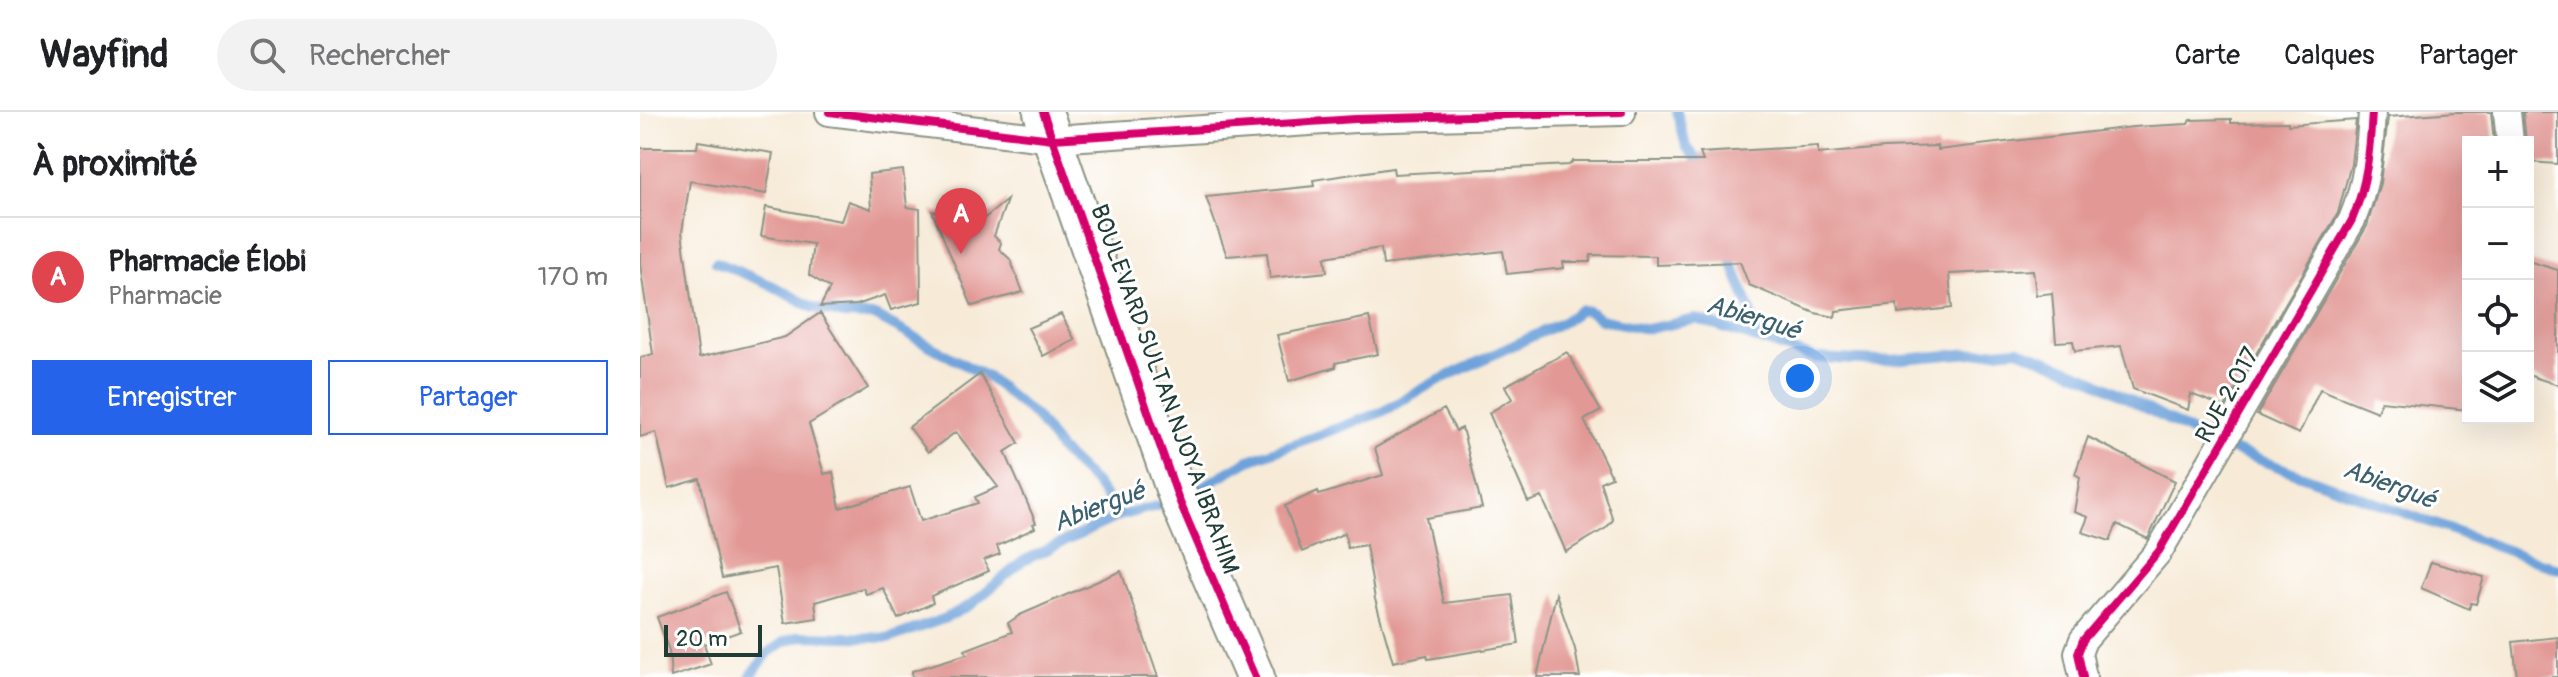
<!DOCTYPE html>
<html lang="fr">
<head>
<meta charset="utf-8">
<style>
	body { margin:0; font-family:Pangolin,sans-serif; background:#f2f2f2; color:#202124 }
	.controls { position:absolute; right:24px; top:24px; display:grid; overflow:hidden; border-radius:0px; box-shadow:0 8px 32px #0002 }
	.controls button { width:72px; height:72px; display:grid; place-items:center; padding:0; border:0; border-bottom:2px solid #e0e0e0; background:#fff; color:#202124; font:40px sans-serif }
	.scale { position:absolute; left:24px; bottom:20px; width:98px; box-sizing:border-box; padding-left:8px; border:4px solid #1f3d34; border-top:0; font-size:22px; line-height:28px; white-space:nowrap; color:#1f3d34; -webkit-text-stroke:6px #fff; paint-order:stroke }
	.you { position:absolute; left:1160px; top:266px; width:28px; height:28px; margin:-20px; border:6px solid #fff; border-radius:50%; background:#1a73e8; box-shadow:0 0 0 12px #1a73e833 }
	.badge { display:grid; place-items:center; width:52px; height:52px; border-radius:50%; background:#2563eb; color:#fff; font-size:26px; font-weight:700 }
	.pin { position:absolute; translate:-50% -66px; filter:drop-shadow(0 2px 4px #0008) }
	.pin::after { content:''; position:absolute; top:42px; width:28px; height:24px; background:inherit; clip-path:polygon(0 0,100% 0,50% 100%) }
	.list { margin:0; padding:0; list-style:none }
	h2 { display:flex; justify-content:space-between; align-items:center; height:104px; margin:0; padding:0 32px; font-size:34px }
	h2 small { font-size:26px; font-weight:400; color:#757577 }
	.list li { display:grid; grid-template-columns:52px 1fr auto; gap:24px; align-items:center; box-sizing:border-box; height:120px; padding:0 32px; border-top:2px solid #e0e0e0 }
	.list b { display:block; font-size:30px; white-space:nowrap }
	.list p { margin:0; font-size:26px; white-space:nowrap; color:#757577 }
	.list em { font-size:26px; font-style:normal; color:#757577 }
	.actions { display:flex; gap:16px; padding:24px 32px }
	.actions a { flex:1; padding:18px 0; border:2px solid #2563eb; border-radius:0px; text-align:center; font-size:28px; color:#2563eb }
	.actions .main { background:#2563eb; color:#fff }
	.icon { flex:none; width:44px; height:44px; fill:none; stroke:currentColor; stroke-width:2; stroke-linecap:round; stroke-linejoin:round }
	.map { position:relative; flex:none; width:1918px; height:565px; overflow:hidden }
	header { display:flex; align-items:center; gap:48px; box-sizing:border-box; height:112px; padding:0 40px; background:#fff; border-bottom:2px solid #e0e0e0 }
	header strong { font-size:38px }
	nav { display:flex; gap:44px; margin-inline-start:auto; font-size:28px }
	.search { width:560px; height:72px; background:#f2f2f2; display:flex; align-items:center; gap:20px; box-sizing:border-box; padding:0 28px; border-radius:44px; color:#757577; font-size:30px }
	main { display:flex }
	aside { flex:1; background:#fff }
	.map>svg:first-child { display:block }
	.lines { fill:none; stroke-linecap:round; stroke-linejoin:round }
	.stream { stroke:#6ea2da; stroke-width:10 }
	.building { fill:#e29894 }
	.street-casing { stroke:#8b9486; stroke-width:30 }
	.secondary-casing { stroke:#8b9486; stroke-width:42 }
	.street { stroke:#fff; stroke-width:26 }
	.secondary { stroke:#fff; stroke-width:38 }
	.cycleway-casing { stroke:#fff; stroke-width:13 }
	.cycleway { stroke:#d6006c; stroke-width:8 }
	.labels { text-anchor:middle; stroke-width:6; stroke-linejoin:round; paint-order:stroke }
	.street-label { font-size:24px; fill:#1f3d34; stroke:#fff }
	.water-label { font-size:26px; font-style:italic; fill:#3b606e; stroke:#fff }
</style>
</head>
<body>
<header>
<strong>Wayfind</strong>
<div class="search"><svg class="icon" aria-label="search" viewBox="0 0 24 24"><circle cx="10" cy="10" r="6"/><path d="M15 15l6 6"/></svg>Rechercher</div>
<nav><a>Carte</a><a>Calques</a><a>Partager</a></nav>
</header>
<main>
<aside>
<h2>À proximité<small></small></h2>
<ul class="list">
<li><span class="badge" style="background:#e0444e">A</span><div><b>Pharmacie Élobi</b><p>Pharmacie</p></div><em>170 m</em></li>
</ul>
<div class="actions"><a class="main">Enregistrer</a><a>Partager</a></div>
</aside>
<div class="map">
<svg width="1918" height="565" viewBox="0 0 1918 565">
	<rect width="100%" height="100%" fill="#fff"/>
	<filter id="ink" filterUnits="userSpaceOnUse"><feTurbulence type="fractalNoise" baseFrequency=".0125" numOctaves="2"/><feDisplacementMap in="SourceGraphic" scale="16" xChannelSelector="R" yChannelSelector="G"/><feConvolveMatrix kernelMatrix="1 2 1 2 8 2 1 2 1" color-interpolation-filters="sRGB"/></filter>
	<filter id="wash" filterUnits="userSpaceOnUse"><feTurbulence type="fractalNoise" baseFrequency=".006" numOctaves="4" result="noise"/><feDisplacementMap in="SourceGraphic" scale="32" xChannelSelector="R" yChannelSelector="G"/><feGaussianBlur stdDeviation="1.8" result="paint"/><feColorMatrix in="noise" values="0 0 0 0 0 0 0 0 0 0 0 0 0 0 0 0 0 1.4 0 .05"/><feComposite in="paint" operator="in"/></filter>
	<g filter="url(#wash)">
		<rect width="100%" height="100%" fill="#f7ebd8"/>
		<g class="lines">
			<path class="stream" d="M1037 0 1046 34 1058 48 1062 60
				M1088 140 1123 230
				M76 150 131 173 174 196 204 203 235 204 349 266 396 305 420 338 455 371 479 404
				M546 384 609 348 742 300 793 271 923 210 940 198 949 199 960 207 1007 217 1056 207 1175 246 1240 249 1378 237 1448 265 1565 328 1918 457
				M110 565 128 541 144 530 160 524 250 526 306 506 332 492 383 449 479 404 532 390"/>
		</g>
		<g id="blocks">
			<path class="building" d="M1816 0H1851L1854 30H1828V298L1741 289 1737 300 1680 277 1659 322 1617 303 1727 114 1740 71 1748 5Z
				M1883 0H1918V52L1888 50Z
				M1591 7V11L1648 10V13L1716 8 1711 52 1698 101 1585 295 1551 282 1548 298 1493 277 1481 234 1435 239 1433 229 1416 230 1412 181 1396 183 1393 158 1309 162 1312 196 1258 202 1257 192 1196 199 1195 205 1175 201 1109 173 1100 150 1016 153V144L951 143 950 150H923L924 156 867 162 863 139 743 153 741 136 685 145 687 160 630 166 627 141 587 144 566 85 674 74 673 68 753 56 754 62 929 53 933 49H1063L1060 41 1178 34V42L1245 36 1297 34 1298 38 1493 15 1548 12 1550 8Z
				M58 29 133 41 126 82 50 69 42 120 59 246 145 225 180 201 228 276 169 312 184 362 193 360 200 396 270 375 281 409 338 391 335 385 358 375 316 320 288 340 269 315 340 262 379 331 365 340 396 411 393 412 395 416 357 434 360 442 344 448 349 459 291 484 293 491 258 507 243 476 226 482 223 476 175 490 177 506 145 511 136 456 82 466 60 367 29 376 16 320 0 325V246L13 242 0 152V36H57Z
				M263 58 267 95 280 97 281 190 251 198 245 183 217 193 180 195 190 176 169 163 173 132 121 124 126 95 201 109 208 89 231 97 229 62Z
				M367 88 354 124 361 131 359 137 370 147 383 180 332 194 292 99 325 105 335 114Z
				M1888 149 1918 158V273L1888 263Z
				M421 202 435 228 403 244 388 216Z
				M729 205 738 242 695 251 696 255 649 269 637 223Z
				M927 240 961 299 944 308 972 365 960 370 973 408 966 416 926 440 902 385 888 390 849 301 872 287 865 274Z
				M804 297 816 319 822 316 842 396 786 406 804 491 872 483 879 532 788 547 787 543 753 550 735 487 726 433 707 436 705 421 662 440 645 394 678 379 679 383 743 363 735 336Z
				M1448 325 1535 369 1508 427 1477 412 1470 429 1442 420 1448 405 1434 400 1440 365 1435 362Z
				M1791 450 1844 465 1836 492 1831 491 1829 497 1781 476Z
				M481 459 518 565H272V559L327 542 325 538 372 520 368 511 380 503Z
				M86 480 101 519 64 532 71 552 31 565 29 539 17 505Z
				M916 482 935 537 940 565H897Z
				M1918 525V565H1877L1873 530Z"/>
		</g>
	</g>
	<g filter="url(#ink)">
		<use href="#blocks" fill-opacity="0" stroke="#8b9486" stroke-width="2"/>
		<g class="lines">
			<g class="street-casing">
				<path id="street" d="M189 0 413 27 715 7 982 0
					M1867 0 1870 30
					M1443 565 1438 541 1443 528 1519 439 1712 108C1727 72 1730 38 1732 0"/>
			</g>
			<g class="secondary-casing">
				<path id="secondary" d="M403 0 539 388 615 565"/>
			</g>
			<use href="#street" class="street"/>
			<use href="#secondary" class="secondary"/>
			<g class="cycleway-casing">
				<path id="cycleway" d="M189 0 413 27 715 7 982 0
					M403 0 539 388 615 565
					M1443 565 1438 541 1443 528 1519 439 1712 108C1727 72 1730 38 1732 0"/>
			</g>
			<use href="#cycleway" class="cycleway"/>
		</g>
	</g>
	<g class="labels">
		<g class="street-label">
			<text transform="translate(525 277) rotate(70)" y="8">BOULEVARD SULTAN NJOYA IBRAHIM</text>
			<text transform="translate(1587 283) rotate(-61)" y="8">RUE 2.017</text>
		</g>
		<g class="water-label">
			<text transform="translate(1114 205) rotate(17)" y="9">Abiergué</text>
			<text transform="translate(1750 372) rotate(20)" y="9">Abiergué</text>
			<text transform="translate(459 394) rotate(-21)" y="9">Abiergué</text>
		</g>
	</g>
</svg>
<div class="controls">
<button>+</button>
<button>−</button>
<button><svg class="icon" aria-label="locate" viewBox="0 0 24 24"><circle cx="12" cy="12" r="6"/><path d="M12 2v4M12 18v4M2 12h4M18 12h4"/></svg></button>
<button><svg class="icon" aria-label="layers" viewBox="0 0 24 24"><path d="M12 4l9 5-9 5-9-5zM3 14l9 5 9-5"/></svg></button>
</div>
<div class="scale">20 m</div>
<div class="you"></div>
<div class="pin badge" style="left:321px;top:142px;background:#e0444e">A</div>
</div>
</main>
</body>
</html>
